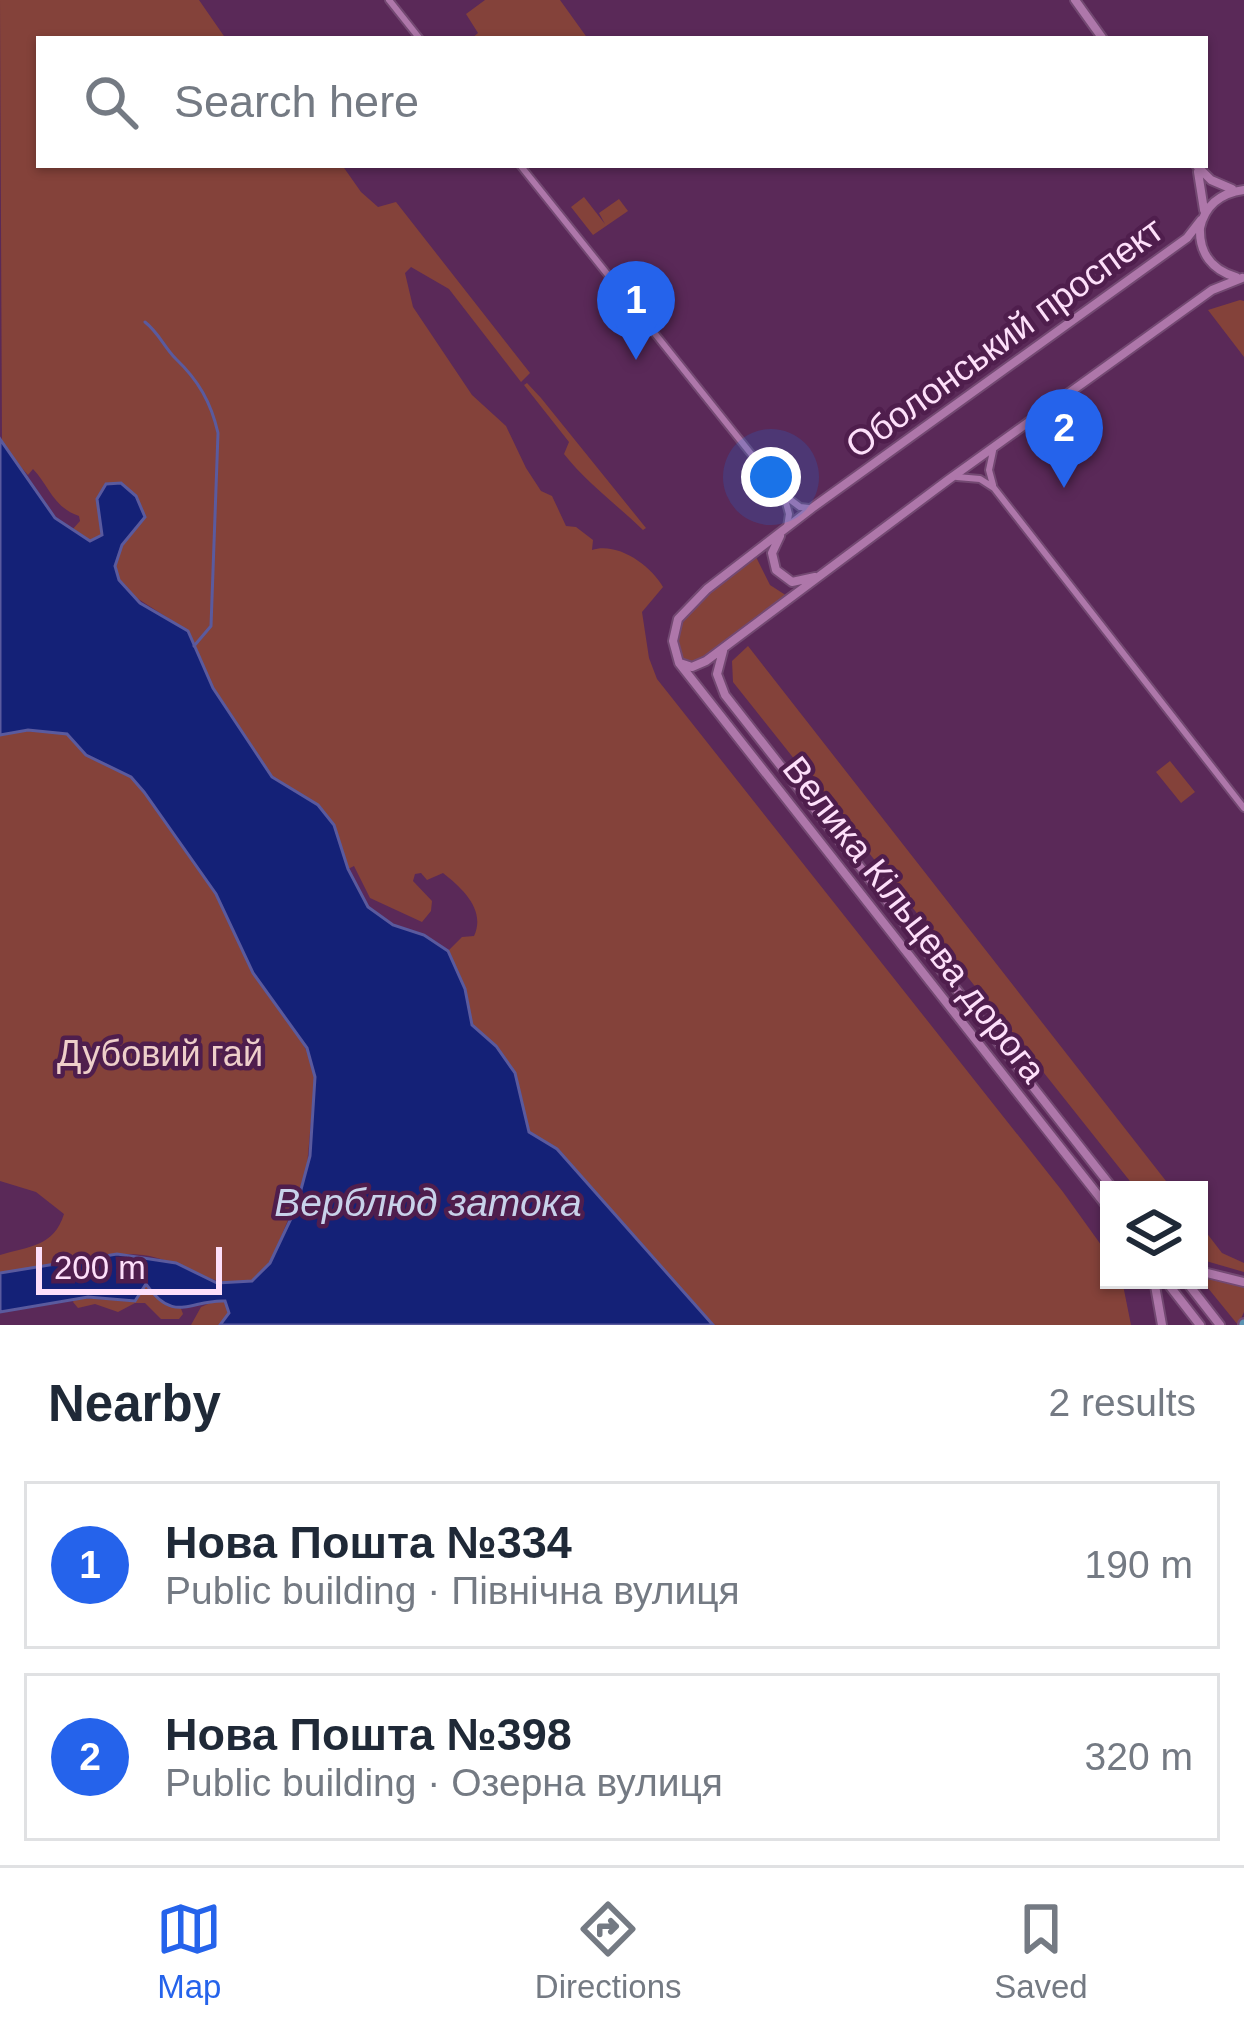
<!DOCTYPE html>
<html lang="en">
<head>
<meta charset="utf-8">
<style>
	body { margin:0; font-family:Arial,sans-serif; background:#f6f6f7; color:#1f2937 }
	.controls { position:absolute; right:36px; bottom:36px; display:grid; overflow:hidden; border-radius:0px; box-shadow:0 3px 9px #0004 }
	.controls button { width:108px; height:108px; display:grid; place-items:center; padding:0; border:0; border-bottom:3px solid #e0e1e3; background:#fff; color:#1f2937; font:60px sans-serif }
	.scale { position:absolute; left:36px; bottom:30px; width:186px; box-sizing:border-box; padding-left:12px; border:6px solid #fddffa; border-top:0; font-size:33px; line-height:42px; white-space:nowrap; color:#fddffa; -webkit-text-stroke:9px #4f1e4d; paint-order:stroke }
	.you { position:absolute; left:771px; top:477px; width:42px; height:42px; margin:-30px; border:9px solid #fff; border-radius:50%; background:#1a73e8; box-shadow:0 0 0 18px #1a73e833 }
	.badge { display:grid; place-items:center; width:78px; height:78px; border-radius:50%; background:#2563eb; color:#fff; font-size:39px; font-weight:700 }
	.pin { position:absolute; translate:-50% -99px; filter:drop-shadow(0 3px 6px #0008) }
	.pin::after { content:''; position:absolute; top:63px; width:42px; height:36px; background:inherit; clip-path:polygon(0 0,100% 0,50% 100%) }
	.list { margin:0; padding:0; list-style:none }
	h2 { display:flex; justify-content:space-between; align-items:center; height:156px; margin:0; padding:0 48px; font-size:51px }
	h2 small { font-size:39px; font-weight:400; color:#747a83 }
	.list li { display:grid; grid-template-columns:78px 1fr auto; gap:36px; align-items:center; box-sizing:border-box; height:168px; margin:0 24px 24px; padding:0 24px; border:3px solid #e0e1e3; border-radius:0px }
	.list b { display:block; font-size:45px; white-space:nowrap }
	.list p { margin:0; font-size:39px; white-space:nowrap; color:#747a83 }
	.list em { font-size:39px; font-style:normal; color:#747a83 }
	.icon { flex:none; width:66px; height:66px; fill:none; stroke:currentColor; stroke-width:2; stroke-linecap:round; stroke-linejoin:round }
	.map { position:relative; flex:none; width:1244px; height:1325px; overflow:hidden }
	.search { position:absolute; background:#fff; box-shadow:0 3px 9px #0004; left:36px; right:36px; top:36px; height:132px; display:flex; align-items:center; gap:30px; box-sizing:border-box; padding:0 42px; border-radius:0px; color:#747a83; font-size:45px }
	.sheet { height:540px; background:#fff }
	nav { display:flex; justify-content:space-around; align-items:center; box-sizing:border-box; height:168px; border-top:3px solid #e0e1e3; background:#fff; font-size:33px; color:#747a83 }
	nav a { display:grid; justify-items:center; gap:6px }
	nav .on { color:#2563eb }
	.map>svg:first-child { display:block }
	.green { fill:#84423a }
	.water { fill:#142177; stroke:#5a5a9e; stroke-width:3 }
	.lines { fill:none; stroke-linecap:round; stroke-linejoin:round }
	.stream { stroke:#5a5a9e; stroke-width:3 }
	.tertiary-casing { stroke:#734972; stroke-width:10 }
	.secondary-casing { stroke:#734972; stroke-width:12 }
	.primary-casing { stroke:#734972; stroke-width:14 }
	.tertiary { stroke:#ae77aa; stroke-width:6 }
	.secondary { stroke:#ae77aa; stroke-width:8 }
	.primary { stroke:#5c93b2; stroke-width:9 }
	.labels { text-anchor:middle; stroke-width:9; stroke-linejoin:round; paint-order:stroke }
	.street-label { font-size:36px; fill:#fddffa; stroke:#4f1e4d }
	.park-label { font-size:36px; fill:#eecfca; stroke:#4f1e4d }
	.water-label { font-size:39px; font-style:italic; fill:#c8d2ea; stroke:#4f1e4d }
</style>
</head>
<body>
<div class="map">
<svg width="1244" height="1325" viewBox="0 0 1244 1325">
	<rect width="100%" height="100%" fill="#5a2958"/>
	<path class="green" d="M0 0H199L226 39H39V165H342L361 192 378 207 396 202 530 373 521 382 449 289 411 267 405 273 413 307 472 395 506 426 526 468 541 491 552 496 566 526 576 527 593 540 592 550C618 542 650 565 663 587L642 612 649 658 657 679 1063 1192 1109 1256V1280H1122L1131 1325H713L557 1149 529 1132 515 1073 496 1046 472 1025 460 975 448 951 462 937 474 936C486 910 463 889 443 873L427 880 421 873 415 874 413 881 432 901 431 911 422 922 370 898 354 866 348 869 338 835 327 815 318 805 272 777 213 688 188 631 129 593 119 580 102 536 90 541 72 530 80 521 79 516C53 507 50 487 33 469L28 475 2 446Z
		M485 0H560L588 39H471L478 33 466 14Z
		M584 197 605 224 599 213 619 199 628 211 593 235 571 207Z
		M1240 300 1244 301V357L1208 310Z
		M527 383 541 398 646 528 643 530C616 504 586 482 564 454L569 442 524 385Z
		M755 555 770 585 787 596 702 661 685 662C658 617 725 580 755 555Z
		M748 646 1173 1190H1137L733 682 732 661Z
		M28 730 67 734 86 755 131 777 144 792 216 894 253 973 291 1022 312 1061 315 1077 306 1177 270 1263 252 1281C212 1291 182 1260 143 1255 94 1249 48 1273 0 1273V1255C29 1246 54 1247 64 1214L36 1192 0 1181V735Z
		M1170 761 1195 792 1181 803 1156 772Z
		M1199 1223 1222 1253 1244 1263V1272L1199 1259Z
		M1199 1277 1244 1287V1312L1238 1325Z
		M146 1284 164 1303 180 1306 183 1314 179 1319H161L145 1303H135L118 1312 95 1304 78 1308 73 1302 75 1298 135 1301Z
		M217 1300 225 1301 229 1313 220 1325H191L201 1307Z"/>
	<path class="water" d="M0 439 55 518 90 541 102 535 97 499 106 484 121 483 136 496 145 517 122 545 115 566 119 580 140 603 188 631 213 688 272 777 318 805 334 825 348 869 368 907 393 925 424 935 448 951 465 989 472 1025 496 1046 515 1073 529 1132 557 1149 713 1325H220L229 1313 225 1301C191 1299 174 1325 146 1284L135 1301 88 1297 0 1312V1273L117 1254 176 1263 217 1283 252 1281 270 1263 296 1208 310 1156 315 1077 307 1048 253 973 216 894 144 792 131 777 86 755 67 734 28 730 0 735Z"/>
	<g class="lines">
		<path class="stream" d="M145 322C159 333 164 347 176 359 198 380 211 402 218 433L211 626 194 646"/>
		<g class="tertiary-casing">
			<path id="tertiary" d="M389 0 420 39
				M520 165 784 495 800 507 809 508
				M957 477 980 479 994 488 1244 808
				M993 485 989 470 993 451
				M785 499 789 514 787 527"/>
		</g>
		<g class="secondary-casing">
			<path id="secondary" d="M1075 0 1103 39
				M1196 165 1211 180 1232 189
				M1198 172 1204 210
				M1236 277C1212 270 1199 253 1200 228 1205 205 1221 193 1244 190
				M780 536 772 553 776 570 792 582 815 577
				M723 651 717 674 725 695 1114 1190
				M680 663 692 667 706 661 948 480 1212 290 1242 278
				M1109 1209 679 663 673 641 678 619 707 589 812 508 1187 238 1201 220
				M1199 1271 1244 1282
				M1154 1280 1162 1325
				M1165 1280 1200 1325
				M1185 1280 1220 1325"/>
		</g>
		<g class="primary-casing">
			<path id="primary" d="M1244 1325V1324"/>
		</g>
		<use href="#tertiary" class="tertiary"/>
		<use href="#secondary" class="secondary"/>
		<use href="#primary" class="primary"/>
	</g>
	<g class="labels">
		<g class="street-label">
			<text transform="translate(1004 337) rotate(-36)" y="13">Оболонський проспект</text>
			<text transform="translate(915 919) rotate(52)" y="13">Велика Кільцева дорога</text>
		</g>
		<g class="park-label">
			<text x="160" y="1066">Дубовий гай</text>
		</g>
		<g class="water-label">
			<text x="428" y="1216">Верблюд затока</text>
		</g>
	</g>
</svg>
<div class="controls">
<button><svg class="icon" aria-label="layers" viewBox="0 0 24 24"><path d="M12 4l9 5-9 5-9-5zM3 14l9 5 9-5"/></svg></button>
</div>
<div class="scale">200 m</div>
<div class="you"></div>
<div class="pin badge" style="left:636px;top:360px">1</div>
<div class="pin badge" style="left:1064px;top:488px">2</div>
<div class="search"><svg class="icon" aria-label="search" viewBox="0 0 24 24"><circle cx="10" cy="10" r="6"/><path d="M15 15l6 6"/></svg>Search here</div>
</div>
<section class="sheet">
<h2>Nearby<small>2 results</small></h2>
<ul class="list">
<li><span class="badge">1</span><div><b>Нова Пошта №334</b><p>Public building · Північна вулиця</p></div><em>190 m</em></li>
<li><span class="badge">2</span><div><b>Нова Пошта №398</b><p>Public building · Озерна вулиця</p></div><em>320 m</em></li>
</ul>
</section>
<nav>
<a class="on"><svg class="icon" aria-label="map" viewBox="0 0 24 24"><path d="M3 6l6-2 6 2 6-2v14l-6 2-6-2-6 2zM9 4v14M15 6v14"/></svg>Map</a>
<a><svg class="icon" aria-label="directions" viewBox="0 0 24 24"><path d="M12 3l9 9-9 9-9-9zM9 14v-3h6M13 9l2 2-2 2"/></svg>Directions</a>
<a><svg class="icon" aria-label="saved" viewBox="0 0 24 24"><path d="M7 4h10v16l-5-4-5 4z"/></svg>Saved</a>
</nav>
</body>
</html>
